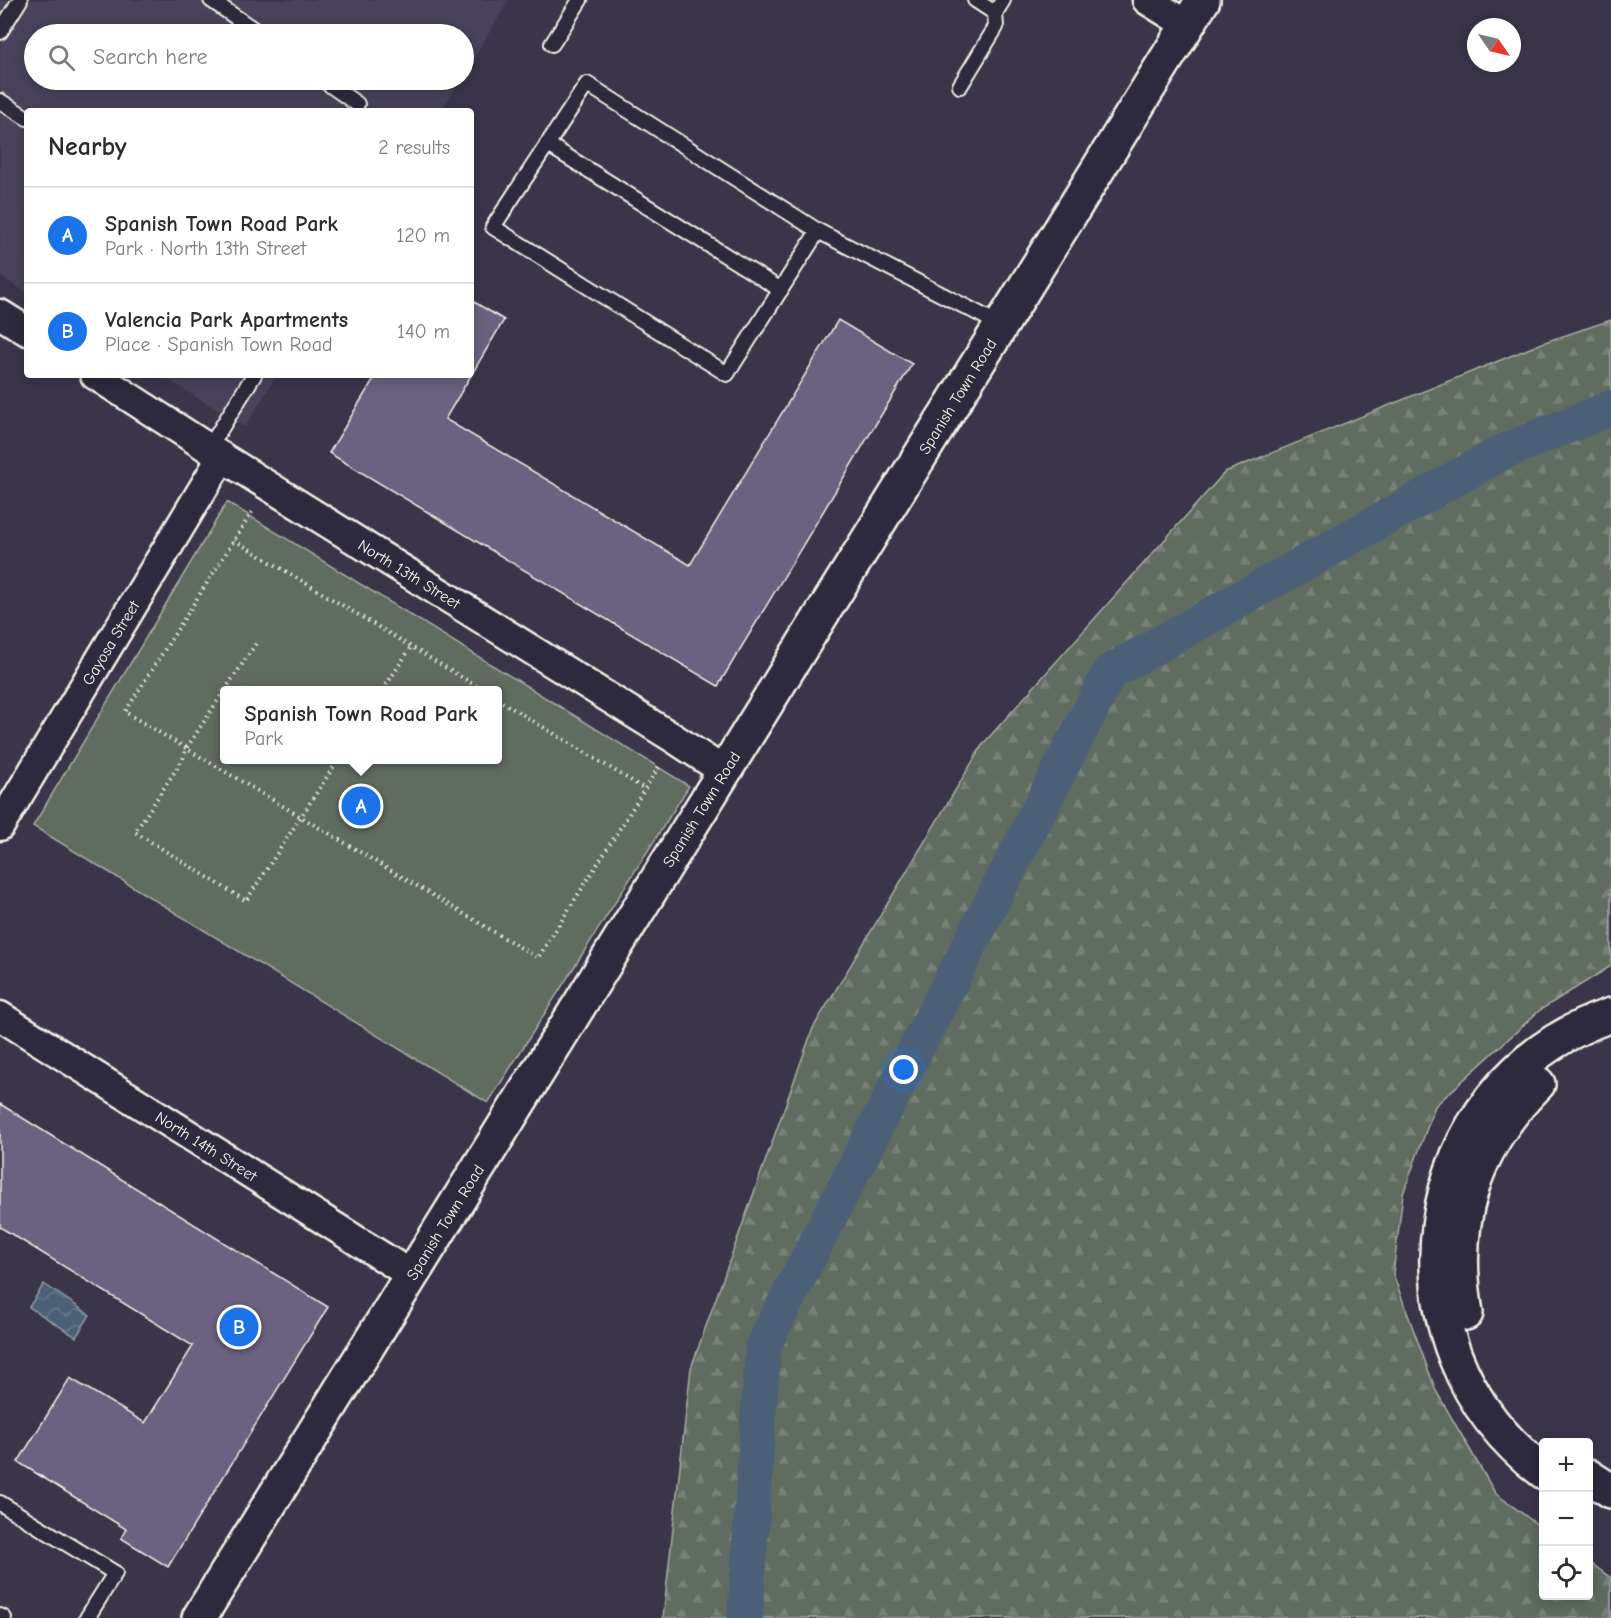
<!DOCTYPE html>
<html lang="en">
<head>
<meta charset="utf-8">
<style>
	body { margin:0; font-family:"Comic Neue",sans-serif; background:#f7f7f7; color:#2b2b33 }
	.controls { position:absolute; right:18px; bottom:18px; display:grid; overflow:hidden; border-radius:6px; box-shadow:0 3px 15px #0003 }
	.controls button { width:54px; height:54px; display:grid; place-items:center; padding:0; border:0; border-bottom:2px solid #e1e1e2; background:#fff; color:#2b2b33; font:30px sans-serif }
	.compass { position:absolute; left:1467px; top:18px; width:54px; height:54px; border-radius:50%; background:#fff; box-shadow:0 3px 15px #0003; rotate:124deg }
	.you { position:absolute; left:904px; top:1070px; width:21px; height:21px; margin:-15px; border:4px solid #fff; border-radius:50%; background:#1a73e8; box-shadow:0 0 0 9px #1a73e833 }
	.badge { display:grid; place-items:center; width:39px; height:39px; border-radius:50%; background:#1a73e8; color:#fff; font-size:20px; font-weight:700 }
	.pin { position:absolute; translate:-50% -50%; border:3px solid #fff; box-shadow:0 2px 6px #0006 }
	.popup { position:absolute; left:220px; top:686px; width:282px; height:78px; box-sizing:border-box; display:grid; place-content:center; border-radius:6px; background:#fff; filter:drop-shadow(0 2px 4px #0005); font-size:20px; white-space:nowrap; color:#7c7c81 }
	.popup b { font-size:22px; color:#2b2b33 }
	.popup::after { content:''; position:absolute; left:50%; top:100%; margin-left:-12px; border:12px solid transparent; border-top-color:#fff }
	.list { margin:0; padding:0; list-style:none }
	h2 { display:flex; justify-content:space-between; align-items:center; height:78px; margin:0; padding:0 24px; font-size:26px }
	h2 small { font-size:20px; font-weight:400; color:#7c7c81 }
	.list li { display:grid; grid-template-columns:39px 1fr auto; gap:18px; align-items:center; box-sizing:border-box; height:96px; padding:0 24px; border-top:2px solid #e1e1e2 }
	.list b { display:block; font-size:22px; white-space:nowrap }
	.list p { margin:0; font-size:20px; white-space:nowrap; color:#7c7c81 }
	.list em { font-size:20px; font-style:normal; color:#7c7c81 }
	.icon { flex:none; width:33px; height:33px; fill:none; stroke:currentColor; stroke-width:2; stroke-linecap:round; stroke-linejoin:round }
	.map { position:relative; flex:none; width:1611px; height:1618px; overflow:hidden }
	.search { position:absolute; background:#fff; box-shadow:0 3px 15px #0003; left:24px; top:24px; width:450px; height:66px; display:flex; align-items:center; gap:15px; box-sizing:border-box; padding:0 21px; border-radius:33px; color:#7c7c81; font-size:22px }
	.panel { position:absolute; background:#fff; box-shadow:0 3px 15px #0003; left:24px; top:108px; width:450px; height:270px; border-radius:6px }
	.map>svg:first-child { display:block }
	.built { fill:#49425a }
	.green { fill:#616c61; stroke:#aaaea4; stroke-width:1.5; fill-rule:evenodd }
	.forest { fill:url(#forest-firs); stroke:#aaaea4; stroke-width:1.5 }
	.water { fill:url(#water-waves); stroke:#8f9ba4; stroke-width:1.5 }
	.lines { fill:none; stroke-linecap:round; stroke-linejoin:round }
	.canal { stroke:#4c6177; stroke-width:36 }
	.building { fill:#6b6280; stroke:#f4f1e8; stroke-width:1.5 }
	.service-casing { stroke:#f4f1e8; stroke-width:18 }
	.minor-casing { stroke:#f4f1e8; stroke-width:33 }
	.tertiary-casing { stroke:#f4f1e8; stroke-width:38 }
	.motorway-casing { stroke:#f4f1e8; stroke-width:38 }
	.path { stroke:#f4f1e8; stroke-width:4; stroke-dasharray:1.5 4.5; stroke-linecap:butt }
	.service { stroke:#2f2a3d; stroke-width:14 }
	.minor { stroke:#2f2a3d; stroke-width:28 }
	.tertiary { stroke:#2f2a3d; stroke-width:33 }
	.motorway { stroke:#2f2a3d; stroke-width:33 }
	.labels { text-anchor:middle; stroke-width:6; stroke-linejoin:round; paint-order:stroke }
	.street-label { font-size:16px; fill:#f4f1e8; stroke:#2f2a3d }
</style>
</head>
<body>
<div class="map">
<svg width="1611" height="1618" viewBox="0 0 1611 1618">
	<defs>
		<pattern id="forest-firs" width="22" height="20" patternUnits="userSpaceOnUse" patternTransform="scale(1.5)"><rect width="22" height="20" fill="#616c61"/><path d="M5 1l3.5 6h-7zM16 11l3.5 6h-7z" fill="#788178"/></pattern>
		<pattern id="water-waves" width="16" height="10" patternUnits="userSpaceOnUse" patternTransform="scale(1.5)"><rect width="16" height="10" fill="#4c6177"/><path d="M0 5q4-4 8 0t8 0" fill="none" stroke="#66788a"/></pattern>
	</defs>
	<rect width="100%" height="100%" fill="#3b354a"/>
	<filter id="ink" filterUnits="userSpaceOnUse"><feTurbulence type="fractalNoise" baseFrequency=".0167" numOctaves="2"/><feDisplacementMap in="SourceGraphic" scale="12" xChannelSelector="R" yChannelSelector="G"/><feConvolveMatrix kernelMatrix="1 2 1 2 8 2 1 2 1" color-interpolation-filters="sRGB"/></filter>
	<g filter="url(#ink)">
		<path class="built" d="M0 0H509L464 74V34H34V80H460L441 111H27V293L0 276Z
			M160 375H277L245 427Z"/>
		<path class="green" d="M227 502 689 786 488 1103 33 826ZM224 690H497V760H224Z"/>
		<path class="forest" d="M1611 320V966L1540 1010 1435 1106 1403 1194 1393 1274 1436 1391 1495 1493 1543 1529 1544 1596H1588L1589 1562 1611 1578V1618H663L691 1368 813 1028 983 744 1225 472 1545 342Z"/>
		<path class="water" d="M44 1284 90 1315 76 1337 29 1307Z"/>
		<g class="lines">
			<path class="canal" d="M745 1618 763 1346 1110 672 1503 452 1611 408"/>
		</g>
		<path class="building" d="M471 300 504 320 445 419 690 565 838 320 912 364 718 686 329 453 376 375H471Z
			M0 1104 328 1307 168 1567 121 1538 126 1529 18 1462 70 1378 145 1423 193 1346 0 1227Z"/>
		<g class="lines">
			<g class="service-casing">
				<path id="service" d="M211 0 260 34
					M975 0 995 13 1003 0
					M0 32 20 0
					M552 44 580 0
					M323 80 357 104
					M960 86 996 27 995 13
					M0 101 27 118
					M547 144 781 290
					M818 231 727 374 493 227 587 84 818 231 1001 325
					M209 448 254 375
					M0 1503 115 1573 87 1618
					M0 1616 4 1618"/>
			</g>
			<g class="minor-casing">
				<g id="minor">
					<path d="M1147 0 1187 25"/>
					<path d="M0 314 27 331"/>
					<path id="s1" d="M95 375 222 457 675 739 725 772"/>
					<path id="s2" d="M0 826 222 457"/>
					<path id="s3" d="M0 1016 413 1276"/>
				</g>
			</g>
			<g class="tertiary-casing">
				<g id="tertiary">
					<path id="s4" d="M199 1618 1203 0"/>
				</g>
			</g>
			<g class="motorway-casing">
				<path id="motorway" d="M1466 1313C1451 1223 1472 1149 1538 1084
					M1544 1472C1377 1348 1410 1083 1611 1015
					M1588 1476 1611 1491"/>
			</g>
			<path class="path" d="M252 512 125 712 538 958 660 765
				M234 540 483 690
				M225 690 257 642
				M383 690 411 647
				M224 691 186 749 183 759 135 832 246 901 338 760
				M497 699 645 789"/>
			<use href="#service" class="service"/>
			<use href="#minor" class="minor"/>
			<use href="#tertiary" class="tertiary"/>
			<use href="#motorway" class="motorway"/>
		</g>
	</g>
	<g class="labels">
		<g class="street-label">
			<text dy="6" stroke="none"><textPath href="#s4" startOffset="1438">Spanish Town Road</textPath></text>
			<text dy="6" stroke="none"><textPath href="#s1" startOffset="372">North 13th Street</textPath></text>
			<text dy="6" stroke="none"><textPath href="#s2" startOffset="214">Gayosa Street</textPath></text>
			<text dy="6" stroke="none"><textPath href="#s4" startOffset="952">Spanish Town Road</textPath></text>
			<text dy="6" stroke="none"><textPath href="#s3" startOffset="244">North 14th Street</textPath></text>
			<text dy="6" stroke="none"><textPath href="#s4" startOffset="466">Spanish Town Road</textPath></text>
		</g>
	</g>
</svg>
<div class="controls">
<button>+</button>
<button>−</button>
<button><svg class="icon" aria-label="locate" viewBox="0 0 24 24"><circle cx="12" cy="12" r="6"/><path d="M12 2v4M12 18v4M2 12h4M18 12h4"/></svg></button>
</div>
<svg class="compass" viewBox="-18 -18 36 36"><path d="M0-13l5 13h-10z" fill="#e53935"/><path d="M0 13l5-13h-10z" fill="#7c7c81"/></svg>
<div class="you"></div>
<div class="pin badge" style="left:361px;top:806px">A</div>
<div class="popup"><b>Spanish Town Road Park</b>Park</div>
<div class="pin badge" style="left:239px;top:1327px">B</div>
<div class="search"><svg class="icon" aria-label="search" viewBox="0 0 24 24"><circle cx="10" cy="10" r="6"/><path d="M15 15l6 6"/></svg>Search here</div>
<section class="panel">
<h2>Nearby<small>2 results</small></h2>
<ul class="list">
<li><span class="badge">A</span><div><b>Spanish Town Road Park</b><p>Park · North 13th Street</p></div><em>120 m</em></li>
<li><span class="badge">B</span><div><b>Valencia Park Apartments</b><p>Place · Spanish Town Road</p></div><em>140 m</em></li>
</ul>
</section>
</div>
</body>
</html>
